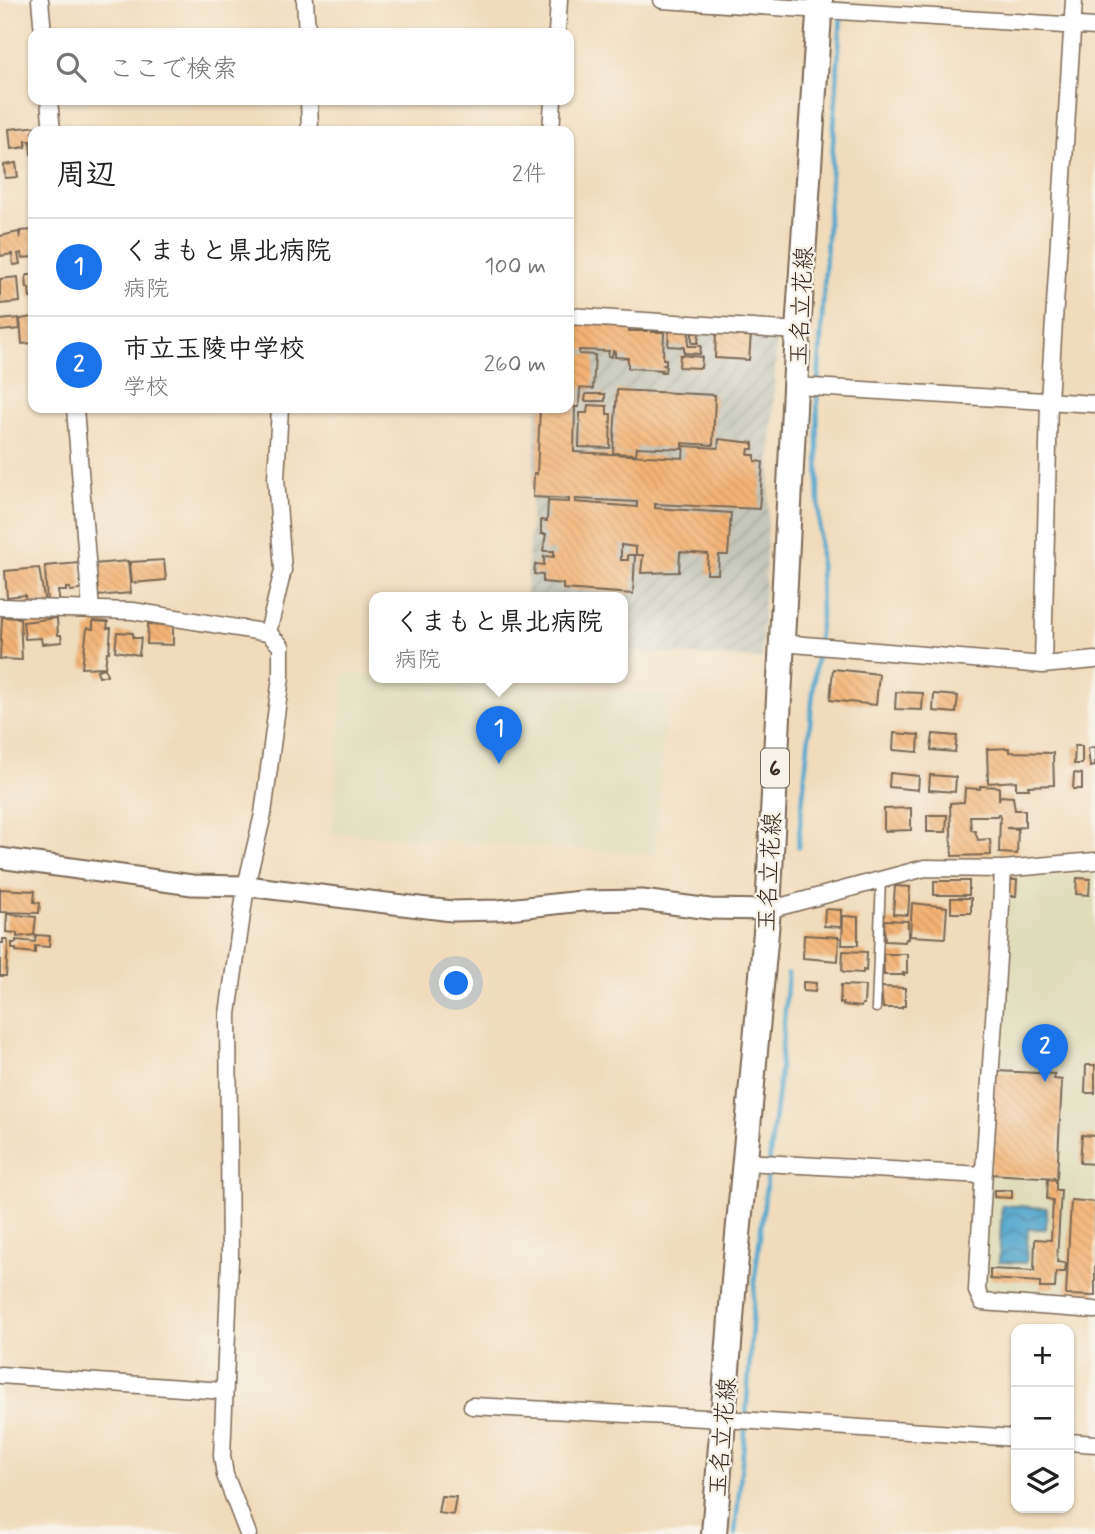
<!DOCTYPE html>
<html lang="ja">
<head>
<meta charset="utf-8">
<style>
	body { margin:0; font-family:Mynerve,"Klee One",sans-serif; background:#f2f2f2; color:#222 }
	.controls { position:absolute; right:21px; bottom:21px; display:grid; overflow:hidden; border-radius:14px; box-shadow:0 2px 5px #0004 }
	.controls button { width:63px; height:63px; display:grid; place-items:center; padding:0; border:0; border-bottom:2px solid #e0e0e0; background:#fff; color:#222; font:35px sans-serif }
	.you { position:absolute; left:457px; top:984px; width:24px; height:24px; margin:-18px; border:5px solid #fff; border-radius:50%; background:#1a73e8; box-shadow:0 0 0 10px #1a73e833 }
	.badge { display:grid; place-items:center; width:46px; height:46px; border-radius:50%; background:#1a73e8; color:#fff; font-size:23px; font-weight:700 }
	.pin { position:absolute; translate:-50% -58px; filter:drop-shadow(0 2px 4px #0008) }
	.pin::after { content:''; position:absolute; top:37px; width:24px; height:21px; background:inherit; clip-path:polygon(0 0,100% 0,50% 100%) }
	.popup { position:absolute; left:369px; top:592px; width:259px; height:91px; box-sizing:border-box; display:grid; place-content:center; border-radius:14px; background:#fff; filter:drop-shadow(0 2px 5px #0005); font-size:23px; white-space:nowrap; color:#767676 }
	.popup b { font-size:26px; color:#222 }
	.popup::after { content:''; position:absolute; left:50%; top:100%; margin-left:-14px; border:14px solid transparent; border-top-color:#fff }
	.list { margin:0; padding:0; list-style:none }
	h2 { display:flex; justify-content:space-between; align-items:center; height:91px; margin:0; padding:0 28px; font-size:30px }
	h2 small { font-size:23px; font-weight:400; color:#767676 }
	.list li { display:grid; grid-template-columns:46px 1fr auto; gap:21px; align-items:center; box-sizing:border-box; height:98px; padding:0 28px; border-top:2px solid #e0e0e0 }
	.list b { display:block; font-size:26px; white-space:nowrap }
	.list p { margin:0; font-size:23px; white-space:nowrap; color:#767676 }
	.list em { font-size:23px; font-style:normal; color:#767676 }
	.icon { flex:none; width:38px; height:38px; fill:none; stroke:currentColor; stroke-width:2; stroke-linecap:round; stroke-linejoin:round }
	.map { position:relative; flex:none; width:1095px; height:1534px; overflow:hidden }
	.search { position:absolute; background:#fff; box-shadow:0 2px 5px #0004; left:28px; top:28px; width:546px; height:77px; display:flex; align-items:center; gap:18px; box-sizing:border-box; padding:0 24px; border-radius:14px; color:#767676; font-size:26px }
	.panel { position:absolute; background:#fff; box-shadow:0 2px 5px #0004; left:28px; top:126px; width:546px; height:287px; border-radius:14px }
	.map>svg:first-child { display:block }
	.built { fill:#e0ddbb }
	.industrial { fill:url(#industrial-furrows) }
	.water { fill:url(#water-waves); stroke:#466875; stroke-width:2 }
	.lines { fill:none; stroke-linecap:round; stroke-linejoin:round }
	.stream { stroke:#50a5cc; stroke-width:4.5 }
	.building { fill:url(#building-back-hatch); fill-rule:evenodd }
	.service-casing { stroke:#7a6855; stroke-width:11 }
	.minor-casing { stroke:#7a6855; stroke-width:19 }
	.tertiary-casing { stroke:#7a6855; stroke-width:23 }
	.primary-casing { stroke:#7a6855; stroke-width:28 }
	.service { stroke:#fff; stroke-width:8 }
	.minor { stroke:#fff; stroke-width:16 }
	.tertiary { stroke:#fff; stroke-width:19 }
	.primary { stroke:#fff; stroke-width:24 }
	.labels { text-anchor:middle; stroke-width:5; stroke-linejoin:round; paint-order:stroke }
	.shield { fill:#f7f3e8; stroke:#73665b; stroke-width:2 }
	.shield-label { font-size:23px; font-weight:bold; fill:#3b2a1e }
	.street-label { font-size:24px; fill:#3b2a1e; stroke:#f7f3e8 }
</style>
</head>
<body>
<div class="map">
<svg width="1095" height="1534" viewBox="0 0 1095 1534">
	<defs>
		<pattern id="industrial-furrows" width="10" height="10" patternUnits="userSpaceOnUse" patternTransform="scale(1.75)"><rect width="10" height="10" fill="#c4c6b9"/><path d="M-1 1l2-2M0 10L10 0M9 11l2-2" fill="none" stroke="#a9aa9f"/></pattern>
		<pattern id="water-waves" width="16" height="10" patternUnits="userSpaceOnUse" patternTransform="scale(1.75)"><rect width="16" height="10" fill="#50a5cc"/><path d="M0 5q4-4 8 0t8 0" fill="none" stroke="#4487a5"/></pattern>
		<pattern id="building-back-hatch" width="6" height="6" patternUnits="userSpaceOnUse" patternTransform="scale(1.75)"><rect width="6" height="6" fill="#f3b375"/><path d="M-1 5l2 2M0 0l6 6M5-1l2 2" fill="none" stroke="#d19a65"/></pattern>
	</defs>
	<rect width="100%" height="100%" fill="#f7f3e8"/>
	<filter id="ink" filterUnits="userSpaceOnUse"><feTurbulence type="fractalNoise" baseFrequency=".0143" numOctaves="2"/><feDisplacementMap in="SourceGraphic" scale="14" xChannelSelector="R" yChannelSelector="G"/><feConvolveMatrix kernelMatrix="1 2 1 2 8 2 1 2 1" color-interpolation-filters="sRGB"/></filter>
	<filter id="wash" filterUnits="userSpaceOnUse"><feTurbulence type="fractalNoise" baseFrequency=".00686" numOctaves="4" result="noise"/><feDisplacementMap in="SourceGraphic" scale="28" xChannelSelector="R" yChannelSelector="G"/><feGaussianBlur stdDeviation="1.57" result="paint"/><feColorMatrix in="noise" values="0 0 0 0 0 0 0 0 0 0 0 0 0 0 0 0 0 1.4 0 .05"/><feComposite in="paint" operator="in"/></filter>
	<g filter="url(#wash)">
		<rect width="100%" height="100%" fill="#f0dcbb"/>
		<path class="built" d="M344 673 375 675V678H424L666 695 655 854 332 833Z
			M1095 873V1307L987 1298 983 1288 1007 877Z"/>
		<path class="industrial" d="M569 318 777 334 761 659 623 651V598H526L537 408H569Z"/>
		<path class="water" d="M1002 1205 1047 1208 1046 1229H1028L1026 1263 999 1262Z"/>
		<g class="lines">
			<path class="stream" d="M818 383 841 15
				M817 392 821 616 818 642
				M798 847 817 651
				M735 1534 745 1432 755 1277 779 1081 788 973"/>
		</g>
		<g id="blocks">
			<path class="building" d="M41 126 42 131H33V154H31L30 141H26V147L11 149 9 129Z
				M16 163 18 177 5 178 4 165Z
				M33 230V257L22 258 21 253 18 254 20 264 13 265 12 254 0 256V236L19 232 20 239V231Z
				M28 275H33V298H30L29 288H27L26 277Z
				M18 277 20 302 0 304V279Z
				M33 317V343L22 344 20 319Z
				M19 318 20 329 0 331V320Z
				M569 320 630 324 629 331H647V324L653 325 652 332H664L663 359H666V364H662L666 366 665 372H661L662 370 628 368V358L615 357V352L613 351 612 357 608 356 609 351 579 350V354L595 355 593 389 580 388 579 407H575L574 452 683 458 684 446 718 448 719 439 753 443V449H749L748 455H755V461L763 462 759 509 655 504V508L731 513 728 555H719L718 574H707L708 554 680 552 679 572 641 573 643 555H636V547L621 545V560H628V555H635L633 594 563 589V584L543 582V575L534 574 535 564 544 565V556L554 557V551H543L546 534H541V520L547 521 548 501 569 502V499L533 497 534 473 537 474 540 408H569ZM576 499 637 502V507L575 502Z
				M669 331 689 332 688 346H701L700 354 684 353V347L668 346Z
				M716 332 751 334 749 360 715 358Z
				M692 333H699L698 343H692Z
				M680 355 702 357 701 368 679 367Z
				M617 390 715 395 713 445 682 443V449L637 447 636 454 613 453Z
				M586 394H605V401H585Z
				M588 405 607 406V414H611L610 448 579 447 580 413H587Z
				M164 560 166 580 132 583 130 562Z
				M128 561 131 593 96 596 93 564Z
				M79 563 81 587 79 590 70 591V588H66V591H58L60 604 47 605 45 566Z
				M39 568 45 603 26 605 25 595 7 597 5 571Z
				M2 617 20 618 22 660 0 659Z
				M57 618 58 635H61L62 642 42 644 41 638 25 639 23 622Z
				M93 621 108 622 107 628H111L109 652H107L105 667 82 668 87 628 93 629Z
				M164 623 173 625V645L147 644 148 624 164 625Z
				M117 632 133 633V638H141L139 655 115 651Z
				M105 668 107 675 99 677 97 670Z
				M833 669 879 674 876 705 830 700Z
				M896 692 923 693 922 710 895 709Z
				M934 694 958 696 956 713 933 711Z
				M894 733 919 735 918 752 893 750Z
				M933 734 957 736 955 752 931 750Z
				M1075 746H1082V764H1074Z
				M1095 747V766L1090 767 1088 748Z
				M1009 748V752L1053 753 1054 785 1028 786 1029 789H1016V781L988 783 987 749Z
				M890 773 919 776 918 790 889 787Z
				M1074 773 1082 774V789H1073Z
				M930 775 956 777 955 792 929 790Z
				M980 786 999 787V800L1000 796 1013 797 1015 810H1025V827L1006 828 1018 829 1017 854 999 853 1000 814H998L997 816H970L971 830 975 831 978 840 990 839 991 855 952 856 950 803 964 802 965 788 980 789Z
				M911 808V830L884 831V809Z
				M927 815H947L946 832H927Z
				M1077 878 1090 879 1089 895 1076 894Z
				M1005 880H1017L1016 896H1004Z
				M934 881H969V895H934Z
				M895 886 910 887 908 915 893 914Z
				M0 889 35 891 34 902 40 903 39 913 0 912Z
				M951 898H971V913H951Z
				M912 903 947 907 945 938 910 936Z
				M825 909 841 910V927L824 926Z
				M7 914 36 917 34 935 17 937V933L6 932Z
				M843 916 858 917V945H842Z
				M884 920 908 921V939H906L905 942 885 941Z
				M36 935 50 936 49 947 35 946V953L16 951V949H12V943H16V940L35 942Z
				M804 935 839 937 838 961 803 958Z
				M3 939H7L8 946 6 976H0V943H3Z
				M843 951 867 952 866 971 863 970V973L844 972 842 970Z
				M883 954H907V973H903L904 975H884Z
				M803 982 816 983 815 992 803 991Z
				M841 985 865 986 864 1004H862L861 1007 843 1005V1003H840Z
				M881 987 905 988V1006H902V1008H883Z
				M1086 1065H1095V1093H1085Z
				M996 1071 1055 1074 1054 1079 1062 1080 1057 1178 990 1174Z
				M1082 1135 1095 1136V1164L1080 1163Z
				M1048 1179 1056 1180V1190H1061L1057 1262 1066 1263 1065 1272H1056L1055 1288H1040V1282L990 1279V1269L1034 1271 1035 1239 1051 1240 1053 1200 1047 1199Z
				M994 1190H1012V1198L994 1197Z
				M1071 1200 1095 1202V1296L1066 1295Z
				M441 1496 456 1497 453 1515 438 1513Z"/>
		</g>
	</g>
	<g filter="url(#ink)">
		<use href="#blocks" fill-opacity="0" stroke="#7a6855" stroke-width="2"/>
		<g class="lines">
			<g class="service-casing">
				<path id="service" d="M876 1008 881 879"/>
			</g>
			<g class="minor-casing">
				<path id="minor" d="M40 0 43 33
					M305 0 307 33
					M662 0 1095 27
					M557 33 559 0
					M49 100 52 131
					M309 100 310 131
					M551 131 553 100
					M569 316 798 331
					M796 386 1095 404
					M75 408 91 610
					M0 607 133 611 268 633 281 646V677L263 814 246 886 228 1014 230 1260 222 1456 225 1475 248 1534
					M268 633 283 570 276 478 280 408
					M781 643 1043 665 1095 660
					M1043 665 1049 401 1074 0
					M1003 869C996 1010 984 1150 977 1291L982 1302 1095 1310
					M768 910 925 868 1003 869 1095 861
					M746 1162 983 1175
					M0 1375 223 1391
					M472 1406 724 1419 1016 1438
					M1069 1442 1095 1444"/>
			</g>
			<g class="tertiary-casing">
				<path id="tertiary" d="M0 858 192 885 246 886 452 911 499 910 582 901 642 900 710 909 768 910"/>
			</g>
			<g class="primary-casing">
				<path id="primary" d="M714 1534 735 1268 768 910 798 331 820 0"/>
			</g>
			<use href="#service" class="service"/>
			<use href="#minor" class="minor"/>
			<use href="#tertiary" class="tertiary"/>
			<use href="#primary" class="primary"/>
		</g>
	</g>
	<g class="labels">
		<rect class="shield" x="761" y="748.5" width="28" height="39" rx="5"/>
		<g class="shield-label">
			<text x="775" y="776">6</text>
		</g>
		<g class="street-label">
			<text transform="translate(801 306) rotate(-87)" y="8">玉名立花線</text>
			<text transform="translate(769 872) rotate(-87)" y="8">玉名立花線</text>
			<text transform="translate(722 1437) rotate(-85)" y="8">玉名立花線</text>
		</g>
	</g>
</svg>
<div class="controls">
<button>+</button>
<button>−</button>
<button><svg class="icon" aria-label="layers" viewBox="0 0 24 24"><path d="M12 4l9 5-9 5-9-5zM3 14l9 5 9-5"/></svg></button>
</div>
<div class="you"></div>
<div class="pin badge" style="left:499px;top:764px">1</div>
<div class="popup"><b>くまもと県北病院</b>病院</div>
<div class="pin badge" style="left:1045px;top:1082px">2</div>
<div class="search"><svg class="icon" aria-label="search" viewBox="0 0 24 24"><circle cx="10" cy="10" r="6"/><path d="M15 15l6 6"/></svg>ここで検索</div>
<section class="panel">
<h2>周辺<small>2件</small></h2>
<ul class="list">
<li><span class="badge">1</span><div><b>くまもと県北病院</b><p>病院</p></div><em>100 m</em></li>
<li><span class="badge">2</span><div><b>市立玉陵中学校</b><p>学校</p></div><em>260 m</em></li>
</ul>
</section>
</div>
</body>
</html>
